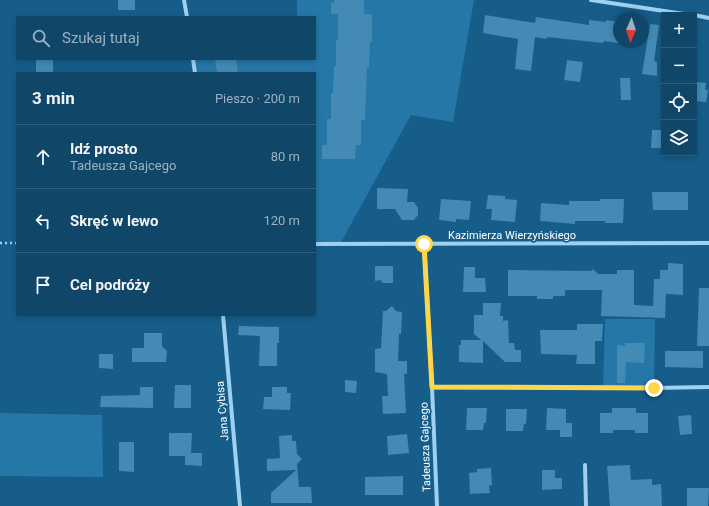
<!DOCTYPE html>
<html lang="pl">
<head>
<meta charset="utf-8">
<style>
	body { margin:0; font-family:Roboto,sans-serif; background:#1e5071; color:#f1f3f6 }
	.controls { position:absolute; right:12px; top:12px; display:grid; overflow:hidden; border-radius:0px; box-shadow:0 2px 6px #0003 }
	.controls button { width:36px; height:36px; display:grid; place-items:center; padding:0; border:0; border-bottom:1px solid #305e7c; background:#104668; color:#f1f3f6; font:20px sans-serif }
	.compass { position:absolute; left:613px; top:12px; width:36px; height:36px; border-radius:50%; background:#104668; box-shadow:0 2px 6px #0003; rotate:183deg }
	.stop { position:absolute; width:12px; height:12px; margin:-9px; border:3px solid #ffd54a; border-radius:50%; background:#fff }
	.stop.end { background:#ffd54a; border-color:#fff; box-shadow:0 1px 4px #0008 }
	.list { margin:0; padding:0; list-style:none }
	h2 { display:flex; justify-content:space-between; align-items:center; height:52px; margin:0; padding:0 16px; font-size:17px }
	h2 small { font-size:13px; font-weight:400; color:#9cb1c0 }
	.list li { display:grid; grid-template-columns:26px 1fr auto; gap:12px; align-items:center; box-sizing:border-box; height:64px; padding:0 16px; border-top:1px solid #305e7c }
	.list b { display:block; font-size:15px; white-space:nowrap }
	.list p { margin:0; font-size:13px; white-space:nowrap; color:#9cb1c0 }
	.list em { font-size:13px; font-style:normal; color:#9cb1c0 }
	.icon { flex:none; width:22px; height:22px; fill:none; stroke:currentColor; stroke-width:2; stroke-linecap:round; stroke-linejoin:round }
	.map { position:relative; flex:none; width:709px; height:506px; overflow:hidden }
	.search { position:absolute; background:#104668; box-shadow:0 2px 6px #0003; left:16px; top:16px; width:300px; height:44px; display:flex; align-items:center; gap:10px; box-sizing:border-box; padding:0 14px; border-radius:0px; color:#9cb1c0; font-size:15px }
	.panel { position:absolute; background:#104668; box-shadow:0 2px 6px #0003; left:16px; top:72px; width:300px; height:244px; border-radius:0px }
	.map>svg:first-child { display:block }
	.green { fill:#2577a7 }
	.building { fill:#438ab5 }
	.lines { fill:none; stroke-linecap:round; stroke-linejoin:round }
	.path { stroke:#9ed1ef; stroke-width:2.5; stroke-dasharray:2 3; stroke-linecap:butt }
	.street { stroke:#9ed1ef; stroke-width:4 }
	.route { stroke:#ffd54a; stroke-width:5 }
	.labels { text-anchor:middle; stroke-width:3.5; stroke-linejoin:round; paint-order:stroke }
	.street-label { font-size:11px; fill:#fff; stroke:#165d8a }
</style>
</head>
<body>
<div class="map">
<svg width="709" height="506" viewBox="0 0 709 506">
	<rect width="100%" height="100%" fill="#165d8a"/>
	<path class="green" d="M297 0H474L453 122 411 115 340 244H315V73H195L193 59H315V17H297Z
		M605 319H655L654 388H603Z
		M0 413 102 415 103 477 0 476Z"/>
	<path class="building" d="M118 0H135V10H118Z
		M334 0H364V14H372V42L370 41 369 67H367L365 120H361V145H356L355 159H322V145H327V119H331V93H333L334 66H336V40H338V14H331V3H334Z
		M485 15 535 23 536 17 589 25V20L606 22V20L619 22V43L604 41 603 43 547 37V39L535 37 531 71 515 69 518 39 483 33Z
		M650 24 659 25 654 61 657 62V76L642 74Z
		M36 59H53V73L36 72Z
		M215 59H236L238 73H217Z
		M567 60 583 62 580 82 564 80Z
		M620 78H630L631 100H621Z
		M694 82 706 83 705 90H708L706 102 694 101Z
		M652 130H664V148H651Z
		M377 188 408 189 407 202H414L418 208V215L414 220H402L395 209H377Z
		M652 192H688V210H653Z
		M488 195 505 196V199L517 200 515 222 491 220 492 209H486Z
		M441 199 471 201 469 220 456 219V222L439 220Z
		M600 199H624L623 223H605V221H575V224L540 221 541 203 569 205V201H600Z
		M668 263 683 264V295L666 294 665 318 601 316 602 290H565V296H553V299H537V296H508V270L591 271 593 269 598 274H617V270H634V305L653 306 654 279H660V270H668Z
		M375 266H393V283H382L381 280 375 281Z
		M464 267H475V278H485L486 292H463Z
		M699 288H709V346H697Z
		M483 303H501L500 316H503V321L508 320 509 343H514L515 350H521V362H505L483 341V363L459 362V345H461V340H481L474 334V315H483Z
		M392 306 396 311 402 312 401 334H399L398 361H407V374H404L406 413 383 414 382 396H388L387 374 375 372V349L381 348 383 311H386Z
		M577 324H603L602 341H595V364H576L577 355 541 354 540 330H577Z
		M239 326 279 327V343H277V366H259L260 336 238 335Z
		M144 333H162V346L167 351 166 362H132V348H144Z
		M625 343H645L644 363 626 362 625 383H617V345L625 346Z
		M665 351H703V368L665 367Z
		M99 354H113V369L99 368Z
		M345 380 357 381 356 393 345 392Z
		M175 385H191V408H174Z
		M140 387H153V408L100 407 101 396 140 395Z
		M272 387H287V393H291L290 410 263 409 264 397H272Z
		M467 408H487L486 423H484L483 430H466Z
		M547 408 566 409V423H572V437H560V430H546Z
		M612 408H636V413H648V433H635V430H613V433H600V413H612Z
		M506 409H527L526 424H524L523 431H506Z
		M691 415 692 434 680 435 678 416Z
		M169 433H192L191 453H202V466L185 465V456H169Z
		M407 434 409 453 388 455 387 436Z
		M292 435V441H296L297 454 302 459 297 464 299 487H311L312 503H271V493L296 470 267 471V459L280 458 279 436Z
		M119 442H134V472L119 471Z
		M630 465 631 480 652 479V485L661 484 662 506H610L607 466Z
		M491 468 492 485 489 486 490 493 470 494 469 473 477 472V469Z
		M542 470H555V478H562V489L542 490Z
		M403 476V495H365V477Z
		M687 488H709L708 506H687Z"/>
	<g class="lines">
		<path class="path" d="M0 243H17"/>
		<path class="street" d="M184 0 187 17
			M591 0 691 15
			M694 15 709 18
			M193 59 195 73
			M315 244 709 243
			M424 244 432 387 437 506
			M223 315 240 506
			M432 387 654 388 709 387
			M585 465 586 506"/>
	</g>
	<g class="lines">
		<path class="route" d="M424 244 432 387 654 388"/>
	</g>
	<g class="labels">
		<g class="street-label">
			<text x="512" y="239">Kazimierza Wierzyńskiego</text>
			<text transform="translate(222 411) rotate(-95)" y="4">Jana Cybisa</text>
			<text transform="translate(425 447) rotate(-92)" y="4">Tadeusza Gajcego</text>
		</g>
	</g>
</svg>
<div class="controls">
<button>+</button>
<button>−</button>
<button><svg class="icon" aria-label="locate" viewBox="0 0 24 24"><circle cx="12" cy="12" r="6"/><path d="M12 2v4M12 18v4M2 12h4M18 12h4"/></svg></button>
<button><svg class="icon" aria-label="layers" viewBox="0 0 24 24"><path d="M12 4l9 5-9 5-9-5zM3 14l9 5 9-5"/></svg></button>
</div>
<svg class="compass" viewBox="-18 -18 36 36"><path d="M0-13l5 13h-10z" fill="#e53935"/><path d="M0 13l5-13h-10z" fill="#9cb1c0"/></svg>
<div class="stop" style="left:424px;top:244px"></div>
<div class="stop end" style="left:654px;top:388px"></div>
<div class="search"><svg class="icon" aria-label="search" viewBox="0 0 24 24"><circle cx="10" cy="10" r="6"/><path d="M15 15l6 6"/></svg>Szukaj tutaj</div>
<section class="panel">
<h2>3 min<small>Pieszo · 200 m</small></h2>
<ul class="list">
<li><svg class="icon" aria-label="ahead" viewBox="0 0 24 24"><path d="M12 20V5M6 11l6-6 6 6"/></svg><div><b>Idź prosto</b><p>Tadeusza Gajcego</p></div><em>80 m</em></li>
<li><svg class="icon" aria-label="left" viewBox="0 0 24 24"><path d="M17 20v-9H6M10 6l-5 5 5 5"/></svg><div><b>Skręć w lewo</b></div><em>120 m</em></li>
<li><svg class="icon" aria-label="arrive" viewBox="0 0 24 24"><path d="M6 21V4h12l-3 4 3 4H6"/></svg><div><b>Cel podróży</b></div></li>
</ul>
</section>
</div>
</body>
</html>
